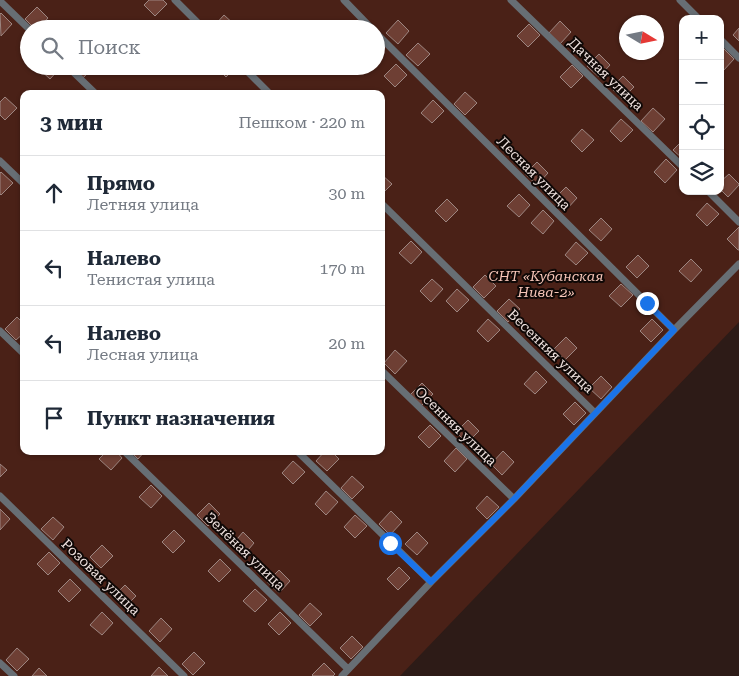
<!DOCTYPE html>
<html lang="ru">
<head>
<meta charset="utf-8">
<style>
	body { margin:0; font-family:"Roboto Serif",serif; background:#f2f2f3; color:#1f2937 }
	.controls { position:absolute; right:15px; top:15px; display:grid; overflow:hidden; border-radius:10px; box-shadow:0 1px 4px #0004 }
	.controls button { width:45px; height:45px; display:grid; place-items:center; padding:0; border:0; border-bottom:1px solid #e0e1e3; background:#fff; color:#1f2937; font:25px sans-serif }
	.compass { position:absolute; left:619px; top:15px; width:45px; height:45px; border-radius:50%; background:#fff; box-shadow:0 1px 4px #0004; rotate:100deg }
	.stop { position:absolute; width:15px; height:15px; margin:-11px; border:4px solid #1a73e8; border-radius:50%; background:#fff }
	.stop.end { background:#1a73e8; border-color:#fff; box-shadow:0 1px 5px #0008 }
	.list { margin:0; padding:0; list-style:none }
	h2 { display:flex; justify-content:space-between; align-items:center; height:65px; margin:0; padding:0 20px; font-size:21px }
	h2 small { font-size:16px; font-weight:400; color:#747a83 }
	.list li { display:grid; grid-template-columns:32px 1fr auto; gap:15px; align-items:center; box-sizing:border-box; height:75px; padding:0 20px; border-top:1px solid #e0e1e3 }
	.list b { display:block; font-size:19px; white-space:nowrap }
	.list p { margin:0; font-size:16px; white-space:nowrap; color:#747a83 }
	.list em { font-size:16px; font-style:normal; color:#747a83 }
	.icon { flex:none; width:28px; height:28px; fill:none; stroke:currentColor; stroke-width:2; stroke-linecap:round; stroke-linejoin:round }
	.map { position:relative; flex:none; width:739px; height:676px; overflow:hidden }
	.search { position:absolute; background:#fff; box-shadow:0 1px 4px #0004; left:20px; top:20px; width:365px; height:55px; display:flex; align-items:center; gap:12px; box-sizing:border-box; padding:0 18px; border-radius:28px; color:#747a83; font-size:19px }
	.panel { position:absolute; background:#fff; box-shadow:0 1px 4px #0004; left:20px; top:90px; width:365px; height:365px; border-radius:10px }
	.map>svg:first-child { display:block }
	.green { fill:#4a2117; fill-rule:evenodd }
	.building { fill:#6e3f34; stroke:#9d8681 }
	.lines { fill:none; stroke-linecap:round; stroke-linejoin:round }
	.lane { stroke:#676e74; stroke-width:7 }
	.route { stroke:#1a73e8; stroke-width:6 }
	.labels { text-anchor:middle; stroke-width:4; stroke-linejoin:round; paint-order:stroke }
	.street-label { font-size:14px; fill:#eee1de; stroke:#0f0806 }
	.park-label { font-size:14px; font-style:italic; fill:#f5c4b7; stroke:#0f0806 }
</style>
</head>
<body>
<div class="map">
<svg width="739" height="676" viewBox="0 0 739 676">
	<rect width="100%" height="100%" fill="#2d1b17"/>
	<path class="green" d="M0 0H739V322L400 676H0ZM683 19H720V191H683ZM626 22H656V52H626ZM29 29H376V66H29ZM24 94H381V451H24Z"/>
	<path class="building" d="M149 0H163L167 4 155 16 144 5Z
		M37 7 48 18 38 29H35L25 19Z
		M1 13 12 24 1 36 0 14Z
		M224 15 236 26 233 29H214L213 27Z
		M398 20 409 31 398 44 386 33Z
		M560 21 571 32 560 44 548 34Z
		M529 24 540 35 528 47 517 36Z
		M739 28V41L733 35Z
		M418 43 430 54 418 66 406 55Z
		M723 48 734 59 723 71 720 69V51Z
		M599 54 610 65 599 77 587 66Z
		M396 64 407 75 395 87 384 76Z
		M572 65 583 76 571 88 560 77Z
		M40 66H61V67L50 79 38 68Z
		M72 66H94L83 78Z
		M215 66H237L226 77Z
		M623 76 634 87 622 99 611 88Z
		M465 92 477 103 465 115 454 104Z
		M5 97 17 108 5 120 0 115V102Z
		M433 100 444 111 432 123 421 113Z
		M653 108 665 119 653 132 641 121Z
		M621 119 633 130 621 142 610 131Z
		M582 129 594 140 582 152 571 141Z
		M683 140V159L673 150Z
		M666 159 677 170 665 183 654 172Z
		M537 162 548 173 537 185 525 174Z
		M1 172 13 183 1 195 0 194V173Z
		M381 174 392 184 381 195Z
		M729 174 739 184V185L728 197 720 189V182Z
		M566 187 577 198 566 210 554 199Z
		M519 194 530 205 519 217 507 206Z
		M447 199 458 210 446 222 435 211Z
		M707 203 719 214 707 226 696 215Z
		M543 210 554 221 543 234 531 223Z
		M601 218 612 229 601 241 589 230Z
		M739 227V250H738L727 239Z
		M411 241 422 252 411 264 399 253Z
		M576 242 588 253 576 265 565 255Z
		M638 255 649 266 637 278 626 267Z
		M691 259 702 270 691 282 679 271Z
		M485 275 496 286 484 298 473 287Z
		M432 279 443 289 431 302 420 291Z
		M621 284 633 295 621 307 609 296Z
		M457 289 469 300 457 312 446 301Z
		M509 299 520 309 508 322 497 311Z
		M17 317 24 324V333L16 340 5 329Z
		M488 319 500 330 488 342 477 331Z
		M652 319 663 330 651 342 640 331Z
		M566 337 577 348 565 360 554 349Z
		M395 350 407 361 395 374 384 363Z
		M536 371 547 382 535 394 524 384Z
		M601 376 612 387 601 399 589 388Z
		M422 383 433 394 421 406 410 395Z
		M575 402 586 413 574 425 563 414Z
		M468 420 479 431 467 443 456 432Z
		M430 425 441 436 429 448 418 437Z
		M456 448 467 459 455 472 444 461Z
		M107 451H116L122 458 111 470 99 459Z
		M130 451H145L138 459Z
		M325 451H331L339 459 327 471 316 461Z
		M503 451 514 462 502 475 491 464Z
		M293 461 305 472 293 484 282 473Z
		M0 464 7 470 0 477Z
		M352 476 364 487 352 499 341 488Z
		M151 485 162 496 151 508 139 497Z
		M326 491 338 502 326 515 315 504Z
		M487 496 499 507 487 519 476 508Z
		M209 503 220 514 208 526 197 515Z
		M0 509 10 519 0 530Z
		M391 511 402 522 390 535 379 524Z
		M355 515 367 526 355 538 344 527Z
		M53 517 64 527 53 540 41 529Z
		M174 530 185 541 173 553 162 542Z
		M243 532 254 543 243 556 232 545Z
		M417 532 428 543 417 555 405 544Z
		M102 545 113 556 101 568 90 557Z
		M49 552 60 563 48 575 37 564Z
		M220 559 231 570 219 582 208 571Z
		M399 567 410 578 398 590 387 579Z
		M279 570 290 581 279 593 267 582Z
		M70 579 81 590 69 602 58 591Z
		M125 585 136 596 124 608 113 597Z
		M255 589 267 600 255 612 243 601Z
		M310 603 322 614 310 626 299 615Z
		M102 612 113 623 102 635 90 625Z
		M280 612 291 623 279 635 268 624Z
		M161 618 172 629 160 642 149 631Z
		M352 636 363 647 351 659 340 648Z
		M17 648 29 659 17 671 6 660Z
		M194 652 205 663 193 675 182 664Z
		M324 663 335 674 333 676H313L312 675Z
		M159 667 168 676H151Z
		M39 668 47 676H32Z"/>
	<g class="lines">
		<path class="lane" d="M175 0 204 29
			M344 0 372 29
			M511 0 683 167
			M680 0 699 19
			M0 1 29 29
			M376 33 674 330
			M720 39 739 58
			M67 66 96 94
			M242 66 270 94
			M0 161 24 184
			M708 191 739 222
			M381 203 595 413
			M0 331 24 354
			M381 370 514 499
			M124 451 348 669
			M297 451 431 582
			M0 496 184 676
			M0 663 14 676
			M342 676 431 582 514 499 674 330 739 264"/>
	</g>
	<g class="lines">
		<path class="route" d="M390 543 431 582 514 499 674 330 647 303"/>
	</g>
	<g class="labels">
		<g class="street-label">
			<text transform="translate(606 74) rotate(44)" y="5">Дачная улица</text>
			<text transform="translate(534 173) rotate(45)" y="5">Лесная улица</text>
			<text transform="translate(551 351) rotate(44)" y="5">Весенняя улица</text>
			<text transform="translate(456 426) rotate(44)" y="5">Осенняя улица</text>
			<text transform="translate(245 551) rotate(44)" y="5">Зелёная улица</text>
			<text transform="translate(101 577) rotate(44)" y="5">Розовая улица</text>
		</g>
		<g class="park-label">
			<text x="546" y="281">СНТ «Кубанская<tspan x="546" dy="16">Нива-2»</tspan></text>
		</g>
	</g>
</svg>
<div class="controls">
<button>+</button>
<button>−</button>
<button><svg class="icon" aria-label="locate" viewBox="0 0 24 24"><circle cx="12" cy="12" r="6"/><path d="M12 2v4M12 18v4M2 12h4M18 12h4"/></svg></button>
<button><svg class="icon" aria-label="layers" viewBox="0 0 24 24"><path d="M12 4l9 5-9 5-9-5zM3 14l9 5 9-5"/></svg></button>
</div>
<svg class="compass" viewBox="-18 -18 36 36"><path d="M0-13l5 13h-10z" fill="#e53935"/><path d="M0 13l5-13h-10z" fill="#747a83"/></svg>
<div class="stop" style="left:390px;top:543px"></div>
<div class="stop end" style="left:647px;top:303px"></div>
<div class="search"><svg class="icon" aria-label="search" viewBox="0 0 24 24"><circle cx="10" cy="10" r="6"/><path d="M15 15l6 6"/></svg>Поиск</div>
<section class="panel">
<h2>3 мин<small>Пешком · 220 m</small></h2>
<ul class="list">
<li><svg class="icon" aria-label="ahead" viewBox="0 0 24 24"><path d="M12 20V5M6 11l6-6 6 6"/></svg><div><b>Прямо</b><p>Летняя улица</p></div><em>30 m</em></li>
<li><svg class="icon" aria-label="left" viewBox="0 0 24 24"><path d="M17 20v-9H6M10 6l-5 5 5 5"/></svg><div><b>Налево</b><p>Тенистая улица</p></div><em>170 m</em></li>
<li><svg class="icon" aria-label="left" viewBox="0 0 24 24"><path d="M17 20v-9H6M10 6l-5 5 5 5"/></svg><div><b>Налево</b><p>Лесная улица</p></div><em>20 m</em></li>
<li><svg class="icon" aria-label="arrive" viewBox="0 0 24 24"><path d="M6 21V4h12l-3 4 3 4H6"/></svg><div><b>Пункт назначения</b></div></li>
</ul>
</section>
</div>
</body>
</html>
